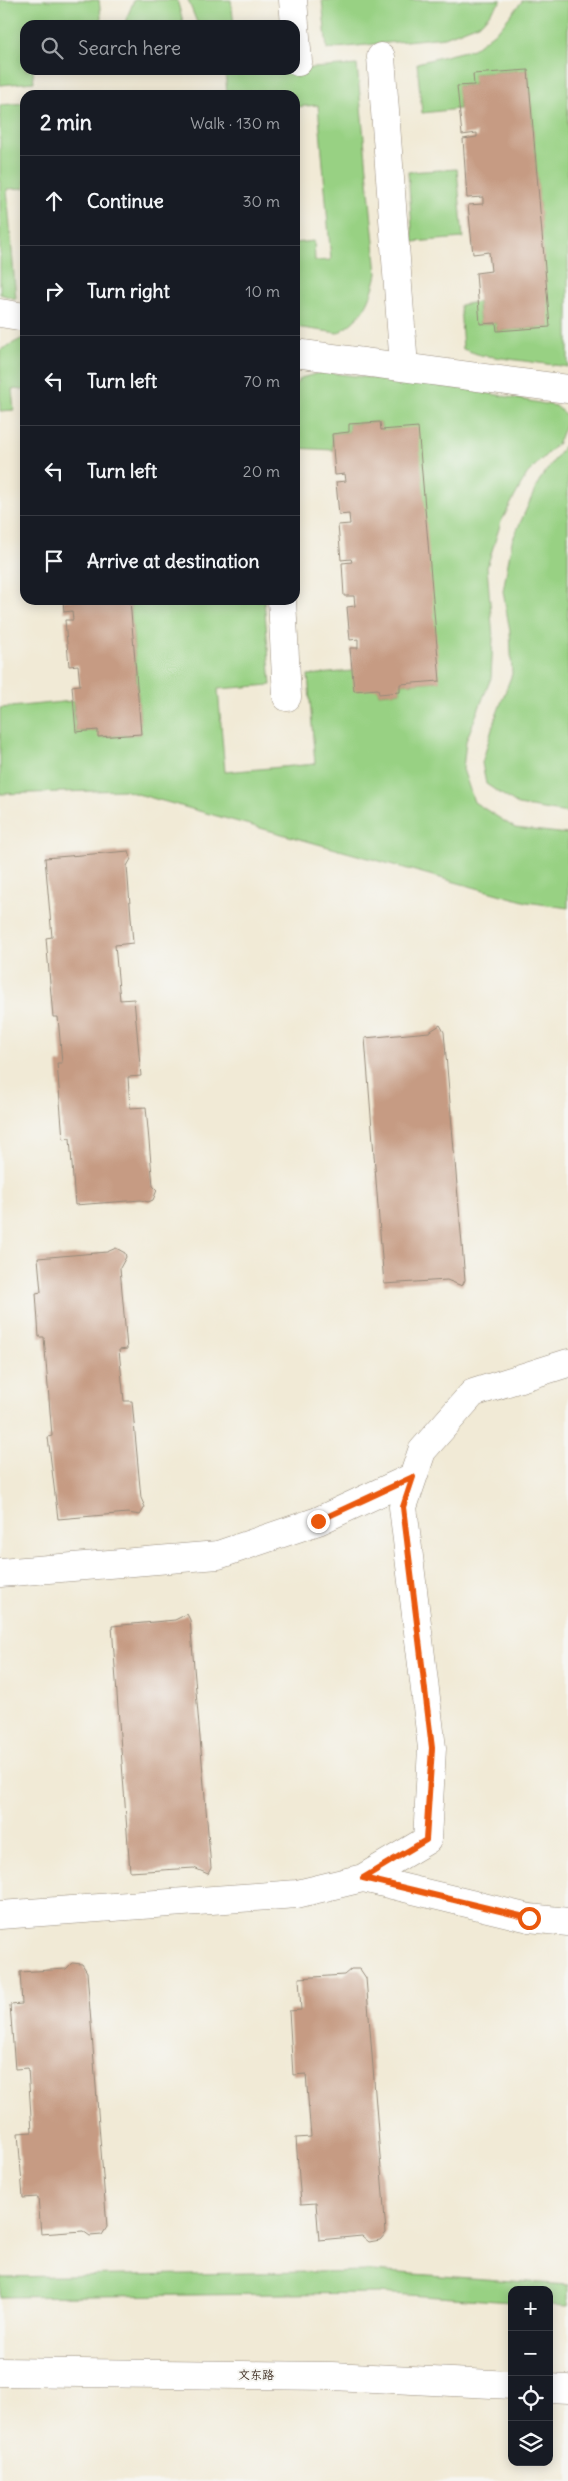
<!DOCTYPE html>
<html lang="en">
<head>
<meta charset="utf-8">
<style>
	body { margin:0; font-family:Delius,"LXGW WenKai TC",sans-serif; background:#242831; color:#f1f3f6 }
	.controls { position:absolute; right:15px; bottom:15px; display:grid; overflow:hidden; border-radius:10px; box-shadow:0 2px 12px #0003 }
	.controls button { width:45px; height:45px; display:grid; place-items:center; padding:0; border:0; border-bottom:1px solid #363941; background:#171b24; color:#f1f3f6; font:25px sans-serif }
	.stop { position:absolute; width:15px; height:15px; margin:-11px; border:4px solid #ea580c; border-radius:50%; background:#fff }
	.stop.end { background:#ea580c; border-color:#fff; box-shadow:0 1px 5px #0008 }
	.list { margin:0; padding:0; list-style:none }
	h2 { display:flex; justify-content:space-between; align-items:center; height:65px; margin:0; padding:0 20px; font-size:21px }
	h2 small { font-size:16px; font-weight:400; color:#9ea1a6 }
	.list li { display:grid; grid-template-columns:32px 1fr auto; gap:15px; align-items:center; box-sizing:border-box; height:90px; padding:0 20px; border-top:1px solid #363941 }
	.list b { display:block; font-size:19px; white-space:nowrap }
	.list em { font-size:16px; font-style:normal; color:#9ea1a6 }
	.icon { flex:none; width:28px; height:28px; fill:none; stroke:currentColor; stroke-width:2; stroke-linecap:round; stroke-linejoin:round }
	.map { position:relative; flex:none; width:568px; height:2481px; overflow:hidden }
	.search { position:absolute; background:#171b24; box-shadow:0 2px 12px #0003; left:20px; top:20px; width:280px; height:55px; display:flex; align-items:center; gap:12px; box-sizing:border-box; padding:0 18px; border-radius:15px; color:#9ea1a6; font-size:19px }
	.panel { position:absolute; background:#171b24; box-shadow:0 2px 12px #0003; left:20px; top:90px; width:280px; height:515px; border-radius:15px }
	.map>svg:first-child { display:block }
	.green { fill:#98d183; stroke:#6a7e50 }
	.building { fill:#c69b83 }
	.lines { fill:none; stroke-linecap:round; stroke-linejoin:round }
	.minor-casing { stroke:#968a7a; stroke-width:29 }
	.minor { stroke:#fff; stroke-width:28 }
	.route { stroke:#ea580c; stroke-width:6 }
	.labels { text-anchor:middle; stroke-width:4; stroke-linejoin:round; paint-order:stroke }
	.street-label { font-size:12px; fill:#3b2a1e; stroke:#f6f6f2 }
</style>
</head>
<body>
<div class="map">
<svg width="568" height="2481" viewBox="0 0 568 2481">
	<rect width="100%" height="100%" fill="#f6f6f2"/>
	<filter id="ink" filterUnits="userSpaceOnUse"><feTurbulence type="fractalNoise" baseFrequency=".02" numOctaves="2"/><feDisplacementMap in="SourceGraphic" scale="10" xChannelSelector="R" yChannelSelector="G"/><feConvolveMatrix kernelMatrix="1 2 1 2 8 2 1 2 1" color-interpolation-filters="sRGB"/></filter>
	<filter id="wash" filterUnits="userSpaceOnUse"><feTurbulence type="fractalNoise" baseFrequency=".0096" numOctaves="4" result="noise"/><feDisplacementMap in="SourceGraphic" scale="20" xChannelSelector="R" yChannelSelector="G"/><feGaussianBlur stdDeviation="1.12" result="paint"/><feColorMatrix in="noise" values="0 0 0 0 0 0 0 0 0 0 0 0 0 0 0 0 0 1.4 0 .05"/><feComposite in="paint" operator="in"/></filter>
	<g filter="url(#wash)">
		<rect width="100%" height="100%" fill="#f1ead6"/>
		<path class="green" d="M0 0H99L102 25H25V70H33L34 82 0 85Z
			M134 0H177L184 25H124Z
			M188 0H231L234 25H198Z
			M322 0H502L481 23 445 37 327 49Z
			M523 0H568V367L480 355 463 349 460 305 478 302 480 324 496 323 497 331 549 327 528 70 473 74 474 85 458 86 459 109 422 113 417 63 473 49 500 28Z
			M357 65 377 274C370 303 364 316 338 333L295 327V243L314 241 315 261 331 260 318 105 295 107V95H227L225 70H239V73Z
			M25 103V188L7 189 16 299 0 294V105Z
			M457 169 463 238 413 242 408 172Z
			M25 337V390L12 389 14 410 0 411V350Z
			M322 372 466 389 556 406 568 417 558 443 527 474 501 522 487 567 493 638 491 678 466 741 463 769 474 802 515 828 568 834V908L527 902 123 790 0 794V708L73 701 76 732 98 730 99 737 141 734 130 600H264L271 685 218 689 225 772 315 764 308 675 352 671 378 689 379 694 400 692V684L439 681 380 422 349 424V432L332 434 333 450 295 448V385L301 378Z
			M568 441V813L518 805 486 784 482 763 495 719 512 674 510 632 503 591 512 541 539 481Z
			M372 2271 568 2285V2306L549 2305V2290H512V2302L378 2293 0 2297V2277Z"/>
		<g id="blocks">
			<path class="building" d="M528 70 550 327 497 331 496 323 480 324 476 273 491 271 489 252 473 254 468 205 483 204V197L467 198 463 139 477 137V133L462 135 457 86 474 85 473 74Z
				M380 422 381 430 418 427 440 681 400 684V692L379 694 378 689 354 691 350 648H358V639L350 640 347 607 355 606 354 596H344L342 563 352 562 351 559 341 560 338 525 350 524 349 514 339 515 336 482 346 481 345 474 335 475 332 434 349 432V424Z
				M63 600H130L141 734 98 737V730L76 732 72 686 80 685 78 665 69 666 65 620H73L72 611 64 612Z
				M129 851 131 859 127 866 133 943 115 945 120 1000 134 999 141 1076 128 1077 130 1108 146 1107 153 1186 157 1190 153 1200 148 1202 141 1200 75 1205 70 1138 63 1139 57 1063H62L58 1017H53L46 938 52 937 45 858Z
				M440 1025 444 1032 465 1280 462 1286 447 1280 384 1284 365 1038 429 1032Z
				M116 1248 125 1253 126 1257 120 1268 127 1349 119 1350 124 1401H132L141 1498 145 1507 140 1515 128 1513 58 1519 48 1437 52 1436 44 1337H39L36 1293 41 1292 38 1258 107 1252Z
				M187 1614 190 1620 211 1868 208 1874 194 1868 130 1872 112 1626 175 1620Z
				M72 1963 82 1964 87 1972 107 2227 102 2235 90 2236 83 2231 41 2234 38 2197 23 2198 18 2133 32 2132 28 2068 15 2069 10 2005 22 2004 20 1972 66 1969Z
				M351 1969H360L366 1978 386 2233 380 2240 369 2242 362 2236 319 2240 316 2203 301 2204 296 2138 311 2137 306 2074 293 2075 289 2011 301 2010 299 1978 344 1975Z"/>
		</g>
	</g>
	<g filter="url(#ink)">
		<use href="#blocks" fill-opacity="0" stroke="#968a7a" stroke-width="1"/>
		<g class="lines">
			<g class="minor-casing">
				<path id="minor" d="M293 0 298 62
					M381 57 404 367
					M0 313 25 317
					M295 353 568 389
					M282 600 287 697
					M0 1573 218 1555 318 1521 413 1477
					M363 1878 529 1918 568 1922
					M0 1915 297 1894 363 1878 427 1840 432 1748 403 1507 422 1451 473 1393 568 1363
					M0 2372 332 2376 512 2385
					M549 2388 568 2389"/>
			</g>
			<use href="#minor" class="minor"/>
		</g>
	</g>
	<g class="lines" filter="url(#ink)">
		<path class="route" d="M318 1521 413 1477 403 1507 432 1748 426 1840 363 1878 529 1918"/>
	</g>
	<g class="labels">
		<g class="street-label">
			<text transform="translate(256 2375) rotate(1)" y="4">文东路</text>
		</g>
	</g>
</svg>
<div class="controls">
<button>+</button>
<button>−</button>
<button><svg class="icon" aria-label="locate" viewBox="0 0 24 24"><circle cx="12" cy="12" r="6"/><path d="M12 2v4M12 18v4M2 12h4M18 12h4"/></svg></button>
<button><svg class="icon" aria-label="layers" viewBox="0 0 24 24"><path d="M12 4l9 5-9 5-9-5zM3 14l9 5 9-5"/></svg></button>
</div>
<div class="stop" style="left:529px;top:1918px"></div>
<div class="stop end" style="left:318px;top:1521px"></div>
<div class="search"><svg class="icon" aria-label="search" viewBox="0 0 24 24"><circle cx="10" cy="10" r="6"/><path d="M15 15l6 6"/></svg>Search here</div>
<section class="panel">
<h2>2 min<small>Walk · 130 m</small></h2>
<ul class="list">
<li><svg class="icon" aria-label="ahead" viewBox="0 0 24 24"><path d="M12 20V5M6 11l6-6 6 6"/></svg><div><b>Continue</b></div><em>30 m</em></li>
<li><svg class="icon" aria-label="right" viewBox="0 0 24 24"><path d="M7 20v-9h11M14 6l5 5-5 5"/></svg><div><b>Turn right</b></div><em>10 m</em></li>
<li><svg class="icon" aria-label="left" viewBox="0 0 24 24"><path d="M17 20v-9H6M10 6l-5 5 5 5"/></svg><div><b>Turn left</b></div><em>70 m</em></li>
<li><svg class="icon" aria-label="left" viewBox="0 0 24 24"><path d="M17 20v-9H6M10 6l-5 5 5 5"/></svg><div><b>Turn left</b></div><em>20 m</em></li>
<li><svg class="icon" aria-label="arrive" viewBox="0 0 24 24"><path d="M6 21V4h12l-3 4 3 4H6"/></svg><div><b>Arrive at destination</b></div></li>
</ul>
</section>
</div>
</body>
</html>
